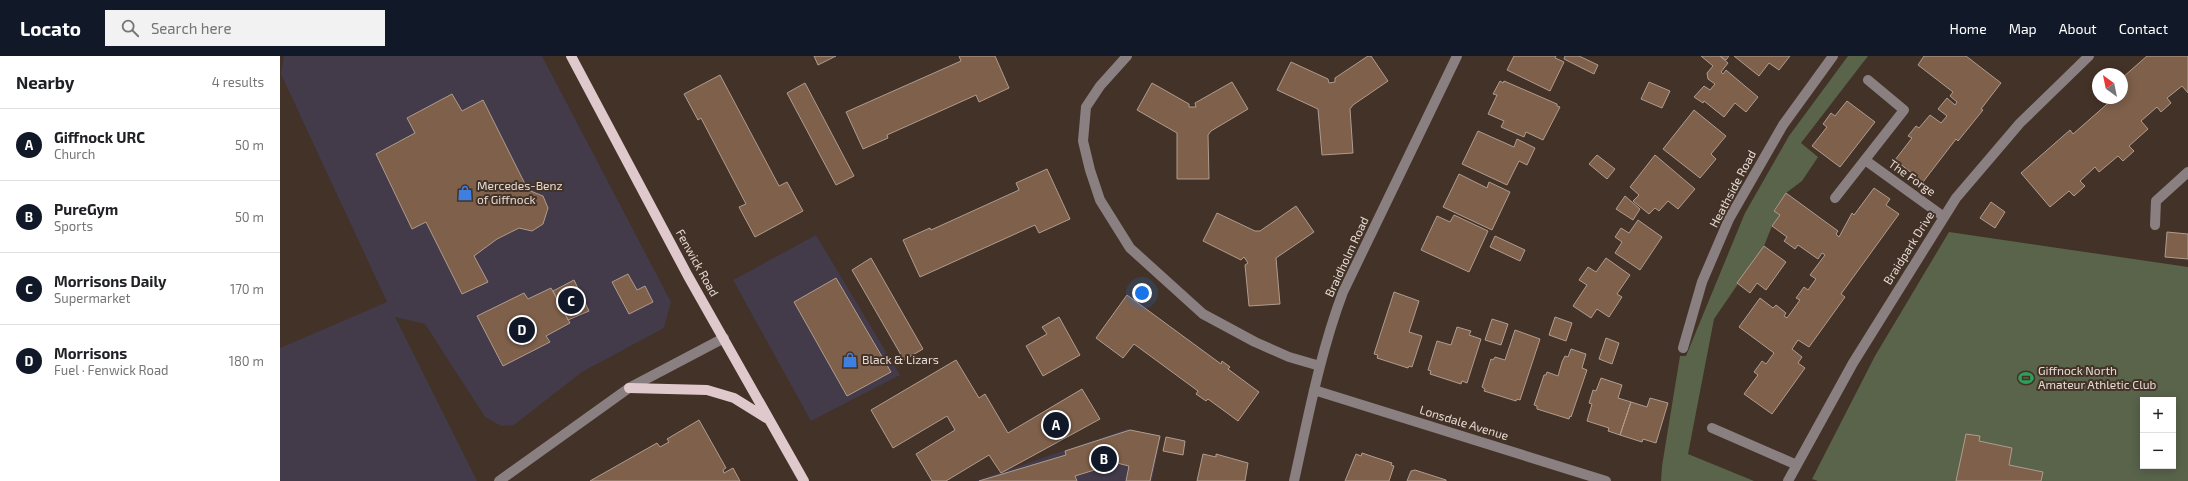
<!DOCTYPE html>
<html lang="en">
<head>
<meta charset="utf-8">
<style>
	body { margin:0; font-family:"Exo 2",sans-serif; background:#f2f2f2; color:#202124 }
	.controls { position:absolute; right:12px; bottom:12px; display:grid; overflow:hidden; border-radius:0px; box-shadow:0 2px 10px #0003 }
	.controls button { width:36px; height:36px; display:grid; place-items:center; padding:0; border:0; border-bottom:1px solid #e0e0e0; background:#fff; color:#202124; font:20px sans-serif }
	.compass { position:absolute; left:1812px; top:12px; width:36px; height:36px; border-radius:50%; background:#fff; box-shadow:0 2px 10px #0003; rotate:327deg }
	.you { position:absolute; left:862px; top:237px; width:14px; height:14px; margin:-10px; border:3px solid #fff; border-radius:50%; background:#1a73e8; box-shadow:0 0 0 6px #1a73e833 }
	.badge { display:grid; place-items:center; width:26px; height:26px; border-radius:50%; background:#111827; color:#fff; font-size:13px; font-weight:700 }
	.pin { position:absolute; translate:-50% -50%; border:2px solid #fff; box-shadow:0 1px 4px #0006 }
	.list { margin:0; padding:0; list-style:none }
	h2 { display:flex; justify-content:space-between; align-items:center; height:52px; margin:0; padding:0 16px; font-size:17px }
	h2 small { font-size:13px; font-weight:400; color:#757577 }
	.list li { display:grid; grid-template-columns:26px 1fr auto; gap:12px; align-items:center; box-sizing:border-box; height:72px; padding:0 16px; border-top:1px solid #e0e0e0 }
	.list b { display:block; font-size:15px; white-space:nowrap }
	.list p { margin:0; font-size:13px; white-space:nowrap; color:#757577 }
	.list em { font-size:13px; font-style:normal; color:#757577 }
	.icon { flex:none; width:22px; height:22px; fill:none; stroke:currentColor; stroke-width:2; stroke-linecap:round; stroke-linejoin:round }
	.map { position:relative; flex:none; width:1908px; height:425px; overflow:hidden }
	header { display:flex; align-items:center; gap:24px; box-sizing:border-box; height:56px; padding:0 20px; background:#111827; color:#fff }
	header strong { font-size:19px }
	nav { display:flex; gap:22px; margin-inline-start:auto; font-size:14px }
	.search { width:280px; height:36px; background:#f2f2f2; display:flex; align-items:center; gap:10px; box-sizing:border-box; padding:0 14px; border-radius:0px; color:#757577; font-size:15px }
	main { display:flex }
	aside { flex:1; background:#fff }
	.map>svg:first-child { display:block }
	.commercial { fill:#433a4a }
	.green { fill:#59644b; fill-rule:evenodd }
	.building { fill:#7e604b; stroke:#b09c8f }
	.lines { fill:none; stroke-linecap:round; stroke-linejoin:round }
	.minor { stroke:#8b8081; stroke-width:10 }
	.major { stroke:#e0c9cc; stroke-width:10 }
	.labels { text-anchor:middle; stroke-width:4; stroke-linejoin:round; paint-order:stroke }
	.street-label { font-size:12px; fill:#e6dbd4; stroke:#433227 }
	.poi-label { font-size:12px; fill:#e6dbd4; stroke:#433227; text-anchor:start }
</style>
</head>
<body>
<header>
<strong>Locato</strong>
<div class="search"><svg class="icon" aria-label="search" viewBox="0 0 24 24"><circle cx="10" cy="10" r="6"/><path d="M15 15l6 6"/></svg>Search here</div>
<nav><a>Home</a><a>Map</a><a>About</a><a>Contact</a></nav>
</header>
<main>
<aside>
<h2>Nearby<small>4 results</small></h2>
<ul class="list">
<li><span class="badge">A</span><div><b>Giffnock URC</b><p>Church</p></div><em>50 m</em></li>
<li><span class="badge">B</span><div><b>PureGym</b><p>Sports</p></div><em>50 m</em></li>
<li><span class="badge">C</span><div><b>Morrisons Daily</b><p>Supermarket</p></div><em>170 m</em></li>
<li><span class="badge">D</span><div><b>Morrisons</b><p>Fuel · Fenwick Road</p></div><em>180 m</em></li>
</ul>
</aside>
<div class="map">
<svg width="1908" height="425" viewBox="0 0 1908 425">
	<rect width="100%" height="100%" fill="#433227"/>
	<path class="commercial" d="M4 0H262L391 246 384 272 302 316 234 369 221 370 205 361 145 268 115 261 197 425H0V292L107 246 1 18Z
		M536 179 620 319 531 365 453 224Z
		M847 373 881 380 872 425H695Z"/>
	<path class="green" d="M1568 0H1588L1521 87 1538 101 1522 125 1506 137 1494 154 1500 159 1492 170 1484 190 1434 263 1408 398 1474 425H1381L1382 410 1400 300H1406L1465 157 1509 80Z
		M1669 176 1908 211V425H1538L1532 423 1595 300ZM1863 344H1893V410H1863Z"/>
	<path class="building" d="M534 0H556L538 9Z
		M679 0H715L729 32 699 46 696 39 607 79 608 82 583 93 566 56 681 5Z
		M1088 0H1091L1108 25 1073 49 1070 53 1073 97 1042 99 1038 53 997 34 1011 6 1048 23 1049 27 1055 26V22Z
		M1234 0H1276L1275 2 1284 6 1270 35 1227 14Z
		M1285 0H1299L1318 9 1314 18 1284 3Z
		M1421 0H1440L1448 7 1441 16 1443 18 1446 14 1478 41 1466 56 1455 47 1444 61 1424 45 1423 47 1414 41 1424 30 1430 34 1435 28 1428 23 1427 17 1433 10Z
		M1440 0H1449L1446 4Z
		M1454 0H1510L1499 14 1489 7 1479 20Z
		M1644 0H1686L1721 27 1701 53 1703 54 1678 85 1676 83 1643 126 1615 104 1632 82 1628 80 1636 70 1639 72 1650 59 1661 67 1667 60 1658 53 1667 42 1675 49 1677 46 1670 40 1673 36 1638 9Z
		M1867 0H1908V37L1902 30 1887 42 1891 47 1881 56 1877 51 1861 65 1868 73 1849 90 1854 95 1843 105 1838 100 1819 116 1815 111 1800 125 1805 130 1794 140 1789 135 1770 151 1741 117 1790 74 1793 78 1834 42H1842V22Z
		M440 19 499 130 507 126 523 155 475 181 459 151 466 148 421 62 418 64 404 38Z
		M1220 25 1223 27 1224 25 1277 48V50L1280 51 1263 84 1246 76 1244 81 1221 71 1224 65 1208 58 1217 39 1213 38Z
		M952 26 968 53 931 75 928 79 929 123H897V77L857 54 872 27 909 48V51H916L915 47Z
		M1369 26 1390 35 1382 52 1361 43Z
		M525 27 574 120 556 129 507 37Z
		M172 38 182 55 203 44 248 134 263 140 268 152 263 168 252 175 239 172 217 183 194 200 208 226 182 238 146 166 132 173 96 98 135 77 127 62Z
		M1567 45 1595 66 1560 111 1532 90 1547 71 1543 68 1551 57 1555 60Z
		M1414 54 1446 80 1431 98 1436 103 1420 122 1383 93Z
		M1198 75 1234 91 1237 83 1255 92 1247 109 1239 105 1227 129 1182 108Z
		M1317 99 1335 113 1327 123 1309 108Z
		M1375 99 1415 133 1398 153 1388 145 1379 155 1375 152 1369 158 1353 145 1359 139 1350 131Z
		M767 113 790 163 759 177 755 169 640 221 623 184 650 172 651 174 739 134 736 127Z
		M1179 118 1207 132 1209 126 1230 136 1212 174 1163 151Z
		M1594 132 1610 143 1606 149 1619 158 1561 238 1565 241 1529 291 1518 284 1512 293 1522 301 1518 307 1525 312 1492 358 1464 338 1478 319 1474 316 1482 305 1486 308 1494 297 1459 271 1480 242 1493 252 1496 249 1506 257 1504 260 1507 262 1520 244 1516 242 1524 231 1528 234 1536 223 1530 219 1545 199 1542 197 1538 203 1518 189 1515 193 1504 185 1507 181 1492 170 1500 159 1494 155 1506 137 1558 175 1556 178 1559 181 1572 157 1574 159Z
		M1345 140 1360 153 1353 164 1336 153Z
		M1711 146 1725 156 1715 172 1700 162Z
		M1016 150 1034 176 996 202 1000 248 969 250 965 209 968 207 964 201 961 204 923 185 937 157 975 175H980Z
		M1174 159 1208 175 1189 216 1141 194 1157 160 1170 166Z
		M1358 164 1382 181 1360 214 1335 197 1342 186 1335 181 1341 172 1349 177Z
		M1887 176 1908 178V203L1885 201Z
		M1215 180 1245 194 1240 205 1210 191Z
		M1484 190 1506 206 1486 234 1477 227 1470 237 1457 227Z
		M591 202 643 293 624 304 572 214Z
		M1326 202 1350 219 1337 238 1342 241 1329 261 1317 253 1311 262 1293 250 1307 229 1299 224 1308 211 1316 216Z
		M348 218 357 234 365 230 373 246 349 258 332 226Z
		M556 222 611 316 567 340 514 246Z
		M294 224 309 255 288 264 273 235Z
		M271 232 290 267 266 280 270 286 223 310 197 260 244 237 248 243Z
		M1114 236 1139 245 1129 276 1142 280 1132 311 1129 310 1128 312 1097 302 1098 299 1094 298Z
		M847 239 941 308 942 305 950 311 948 313 979 336 958 365 928 343 926 345 916 338 918 335 854 288 843 302 816 282Z
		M779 261 800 299 763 320 746 290 767 278 762 271Z
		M1275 261 1292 267 1286 285 1269 279Z
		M1212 263 1228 268 1221 289 1205 284Z
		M1177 271 1191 275 1189 279 1201 283 1187 327 1182 325 1181 328 1150 318 1151 315 1148 314 1157 285 1171 289Z
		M1235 274 1260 283 1240 344 1237 343 1236 345 1204 335 1205 333 1202 331 1211 303 1213 304 1215 301 1225 304Z
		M1326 282 1339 287 1332 308 1319 303Z
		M1291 293 1306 298 1302 312 1307 314 1291 361 1290 360 1289 363 1257 353V350L1254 349 1264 319H1266L1267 316 1278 320 1282 306 1285 300 1288 301Z
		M676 304 699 342 705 338 728 377 802 333 820 363 721 417 709 399 666 425H652L636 398 675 374 667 360 613 392 591 354Z
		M1321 322 1342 329 1338 342 1351 346 1340 379 1328 375 1329 372 1307 365 1312 348 1309 347 1313 334 1316 335Z
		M1370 342 1388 347 1376 387 1363 383 1362 386 1340 379 1351 346 1367 351Z
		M419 364 446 412 443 414 444 417 453 412 460 425H310L377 387 380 391 389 386 387 383Z
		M850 374 880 380 870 425H846L849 410 837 407 795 420 797 425H699L786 399 785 395Z
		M1686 378 1700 380 1699 385 1732 392 1729 409 1763 416 1761 425H1676Z
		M886 381 905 385 903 399 883 395Z
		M1082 397 1112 407 1111 409 1114 410 1109 425H1065L1076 398 1081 400Z
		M923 398 936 401V398L968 407 965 425H917Z
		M1135 414 1166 424V425H1127L1131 415Z"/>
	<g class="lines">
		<path class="minor" d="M847 0 820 30 806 51 803 85 810 114 820 144 850 192 923 258 975 286 1009 301 1040 310
			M1585 104 1664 161
			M1555 142 1624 54 1588 24
			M1875 169 1876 145 1908 116
			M1403 292 1422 226 1449 163 1503 69 1553 0
			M1034 334 1326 425
			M1432 372 1517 409
			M219 425 349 332 444 282
			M1014 425C1028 362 1040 297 1063 236L1177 0
			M1508 425 1573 307 1676 142 1740 67 1809 0"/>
		<path class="major" d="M291 0 408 220 524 425
			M349 332 427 334 454 342 488 363"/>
	</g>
	<defs>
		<g id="shop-bare" transform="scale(1.2)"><path d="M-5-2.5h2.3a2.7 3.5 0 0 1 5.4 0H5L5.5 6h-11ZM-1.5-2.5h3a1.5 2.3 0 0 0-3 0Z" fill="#3f7fe0" stroke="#433227" stroke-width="2.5" paint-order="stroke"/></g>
		<g id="stadium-bare" transform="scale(1.2)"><path d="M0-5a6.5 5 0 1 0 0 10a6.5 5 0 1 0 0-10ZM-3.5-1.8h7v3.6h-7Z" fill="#2e9e5b" stroke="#433227" stroke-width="2.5" paint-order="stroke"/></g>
	</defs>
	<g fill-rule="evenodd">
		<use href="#shop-bare" x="185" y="137"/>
		<use href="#shop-bare" x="570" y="304"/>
		<use href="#stadium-bare" x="1746" y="322"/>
	</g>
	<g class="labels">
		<g class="street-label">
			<text transform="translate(1632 122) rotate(35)" y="4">The Forge</text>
			<text transform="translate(1453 133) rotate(-62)" y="4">Heathside Road</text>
			<text transform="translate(1629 192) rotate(-58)" y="4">Braidpark Drive</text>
			<text transform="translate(1067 201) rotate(-65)" y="4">Braidholm Road</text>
			<text transform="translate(417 207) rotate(61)" y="4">Fenwick Road</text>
			<text transform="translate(1184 367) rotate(17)" y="4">Lonsdale Avenue</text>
		</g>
		<g class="poi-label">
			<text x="197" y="134">Mercedes-Benz<tspan x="197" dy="14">of Giffnock</tspan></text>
			<text x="582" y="308">Black &amp; Lizars</text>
			<text x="1758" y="319">Giffnock North<tspan x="1758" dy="14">Amateur Athletic Club</tspan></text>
		</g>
	</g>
</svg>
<div class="controls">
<button>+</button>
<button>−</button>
</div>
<svg class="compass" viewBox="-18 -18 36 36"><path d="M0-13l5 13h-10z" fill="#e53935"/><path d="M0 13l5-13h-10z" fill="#757577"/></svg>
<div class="you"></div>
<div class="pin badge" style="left:776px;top:369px">A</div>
<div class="pin badge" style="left:824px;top:403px">B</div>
<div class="pin badge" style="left:291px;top:245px">C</div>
<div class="pin badge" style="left:242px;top:274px">D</div>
</div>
</main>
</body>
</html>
